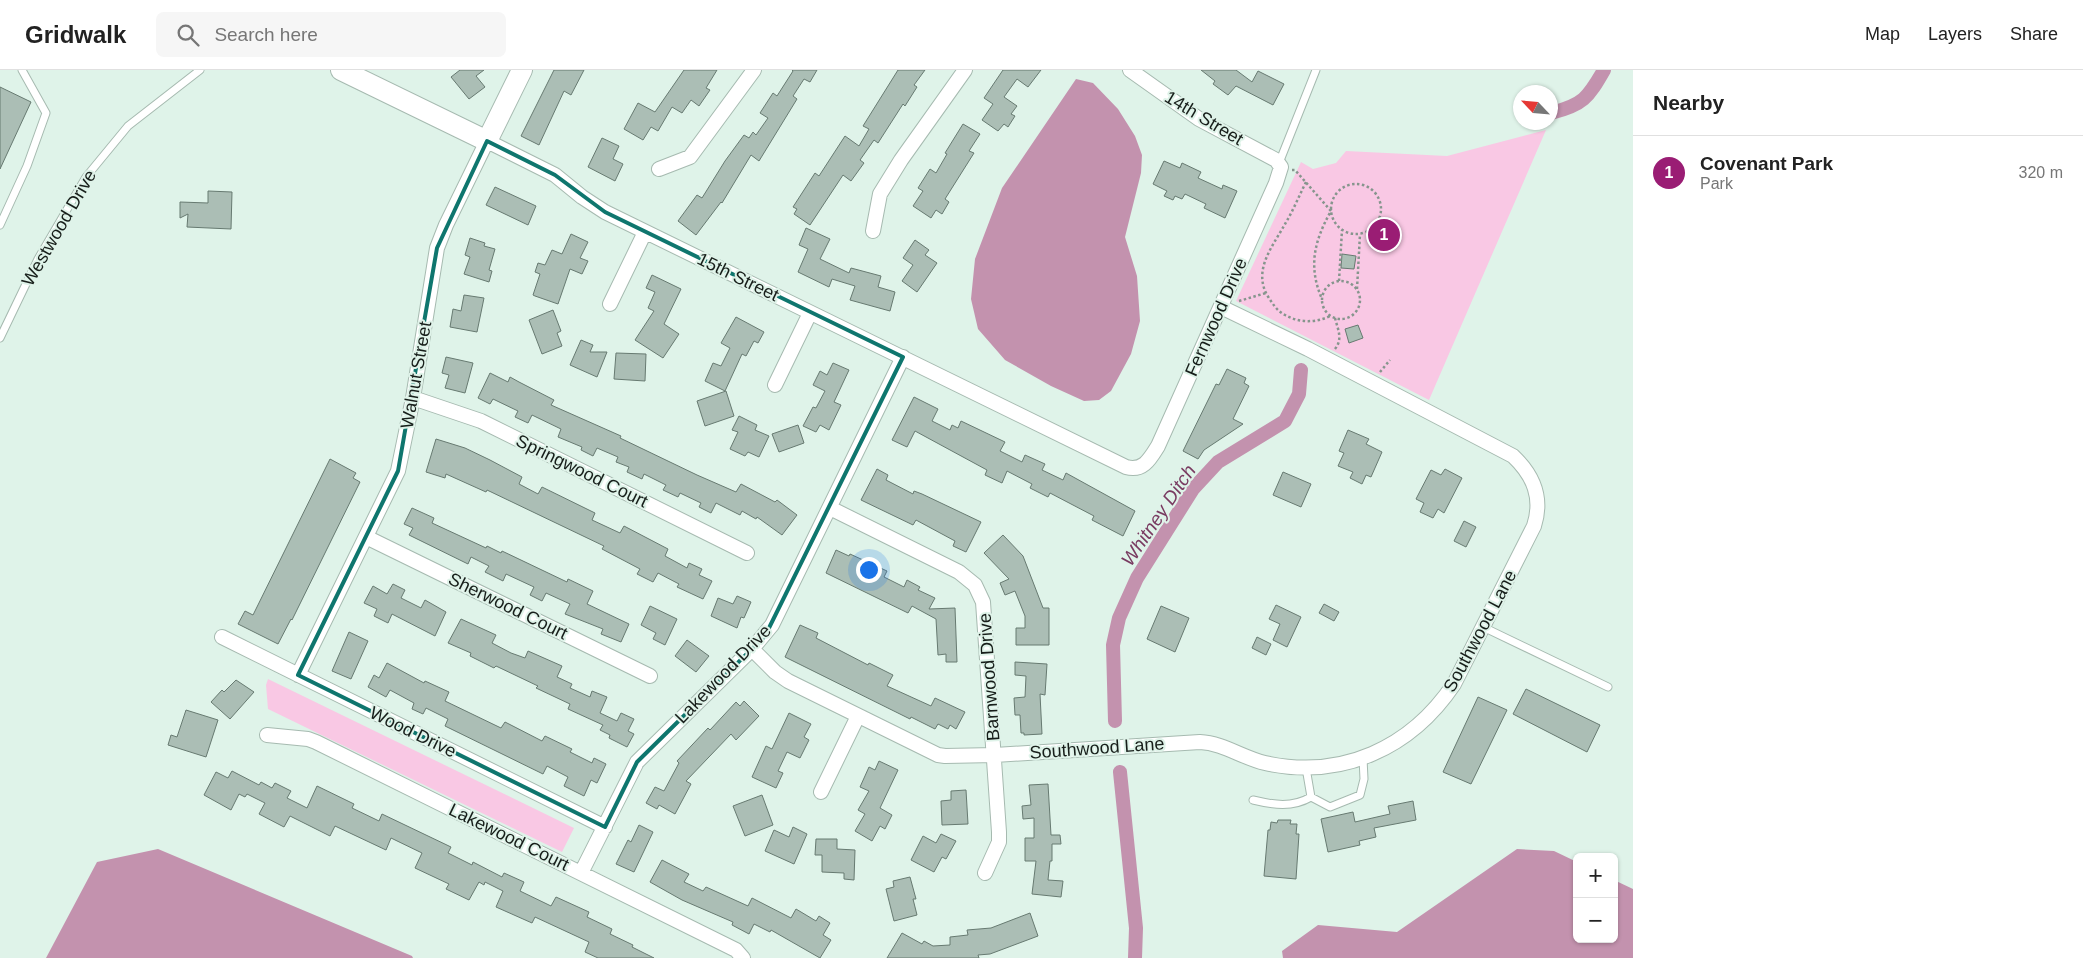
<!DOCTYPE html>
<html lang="en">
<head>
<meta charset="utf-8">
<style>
	body { margin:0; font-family:Arial,sans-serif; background:#f6f6f6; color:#222 }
	.controls { position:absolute; right:15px; bottom:15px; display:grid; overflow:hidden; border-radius:8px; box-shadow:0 1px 4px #0004 }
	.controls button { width:45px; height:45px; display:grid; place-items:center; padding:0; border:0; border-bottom:1px solid #e0e0e0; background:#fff; color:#222; font:25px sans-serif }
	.compass { position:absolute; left:1513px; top:15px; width:45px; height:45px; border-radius:50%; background:#fff; box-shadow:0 1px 4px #0004; rotate:296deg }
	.you { position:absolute; left:868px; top:499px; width:18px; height:18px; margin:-12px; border:4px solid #fff; border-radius:50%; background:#1a73e8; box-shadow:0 0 0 8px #1a73e833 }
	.badge { display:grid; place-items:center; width:32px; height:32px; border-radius:50%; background:#9a1d74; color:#fff; font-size:16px; font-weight:700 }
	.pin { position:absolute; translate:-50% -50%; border:2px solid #fff; box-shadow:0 1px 5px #0006 }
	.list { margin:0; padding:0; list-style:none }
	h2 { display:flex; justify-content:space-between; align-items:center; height:65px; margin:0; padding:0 20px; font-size:21px }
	h2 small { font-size:16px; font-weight:400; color:#767676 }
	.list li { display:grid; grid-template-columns:32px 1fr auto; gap:15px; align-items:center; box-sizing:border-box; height:75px; padding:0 20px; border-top:1px solid #e0e0e0 }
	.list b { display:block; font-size:19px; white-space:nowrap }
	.list p { margin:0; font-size:16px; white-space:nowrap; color:#767676 }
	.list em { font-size:16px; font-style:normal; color:#767676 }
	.icon { flex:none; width:28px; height:28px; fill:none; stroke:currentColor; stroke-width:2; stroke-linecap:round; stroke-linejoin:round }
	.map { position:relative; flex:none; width:1633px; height:888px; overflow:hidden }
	header { display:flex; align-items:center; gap:30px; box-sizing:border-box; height:70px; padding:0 25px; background:#fff; border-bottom:1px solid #e0e0e0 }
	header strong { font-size:24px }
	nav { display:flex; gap:28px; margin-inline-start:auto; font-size:18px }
	.search { width:350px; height:45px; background:#f6f6f6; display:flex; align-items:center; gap:12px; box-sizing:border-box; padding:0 18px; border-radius:8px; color:#767676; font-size:19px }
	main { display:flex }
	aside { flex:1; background:#fff }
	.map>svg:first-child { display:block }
	.green { fill:#f9c8e4 }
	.water { fill:#c392ae }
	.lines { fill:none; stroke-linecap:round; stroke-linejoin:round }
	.canal { stroke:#c392ae; stroke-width:14 }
	.building { fill:#abbeb5; stroke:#677a71 }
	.lane-casing { stroke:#a6bab0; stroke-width:9 }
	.street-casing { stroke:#a6bab0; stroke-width:16 }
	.secondary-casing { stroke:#a6bab0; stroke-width:22 }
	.path { stroke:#86958d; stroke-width:2.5; stroke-dasharray:2.5 2.5; stroke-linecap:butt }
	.lane { stroke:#fff; stroke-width:7 }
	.street { stroke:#fff; stroke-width:14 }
	.secondary { stroke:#fff; stroke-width:20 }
	.marked { fill:none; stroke:#0f766e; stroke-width:4; stroke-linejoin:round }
	.labels { text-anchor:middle; stroke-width:4; stroke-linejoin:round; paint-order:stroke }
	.street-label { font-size:18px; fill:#171e1a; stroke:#dff3e9 }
	.water-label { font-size:19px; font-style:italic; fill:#793b61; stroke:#dff3e9 }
</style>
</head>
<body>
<header>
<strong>Gridwalk</strong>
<div class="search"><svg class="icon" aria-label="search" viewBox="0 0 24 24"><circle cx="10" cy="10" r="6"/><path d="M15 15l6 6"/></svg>Search here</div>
<nav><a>Map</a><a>Layers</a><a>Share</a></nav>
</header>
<main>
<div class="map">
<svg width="1633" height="888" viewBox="0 0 1633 888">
	<rect width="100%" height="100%" fill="#dff3e9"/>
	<path class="green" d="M1546 60 1429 330 1236 231 1301 92 1313 99 1336 93 1346 81 1447 86Z
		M268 609 574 758 562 782 268 639 266 615Z"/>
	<path class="water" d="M1076 9 1093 13 1118 39 1135 66 1142 85 1141 103 1125 167 1137 206 1140 251 1131 284 1111 321 1099 330 1084 331 1051 316 1005 290 978 259 971 229 975 189 1002 118Z
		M158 779 412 886 413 888H46L97 792Z
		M1517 779 1554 781 1577 792V869H1614V810L1633 819V888H1283L1282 881 1318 855 1397 862Z"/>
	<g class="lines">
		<path class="canal" d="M1551 43C1583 35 1588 28 1604 0
			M1115 651 1113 575 1119 548 1137 508 1193 419 1218 392 1285 351 1299 324 1301 300
			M1120 702 1136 858 1135 888"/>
	</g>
	<path class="building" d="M460 0H484L476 6 485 17 469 29 451 7Z
		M554 0H584L571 25 564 21 539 75 521 66Z
		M684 0H717L706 18 710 20 699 36 691 30 682 43 672 37 658 61 651 57 643 70 624 59 638 33 655 42Z
		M792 0H817L810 12 804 9 793 26 797 29 759 91 751 85 722 133 721 132 696 165 678 151 697 125 702 128 725 91 744 65 749 68 753 62 756 65 768 48 760 43 773 23 777 26 793 1Z
		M898 0H925L914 15 917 17 905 36 903 34 878 73 874 70 860 90 864 93 851 111 843 105 810 155 794 144 797 139 793 137 815 103 819 106 845 66 859 76 869 59 863 56Z
		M1003 0H1041L1028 17 1017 9 1004 27 1017 36 1011 44 1015 46 1008 57 1004 54 998 61 982 50 993 34 984 28Z
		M1201 0H1236L1252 12 1258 1 1284 14 1273 35 1236 16 1228 25 1213 14 1215 11Z
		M0 17 31 32 0 99Z
		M963 54 980 64 969 81 974 83 945 129 949 132 942 144 936 140 931 148 913 136 923 121 918 118 930 99 936 103 947 84 945 83Z
		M602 68 619 76 613 89 623 94 615 111 588 97Z
		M1164 91 1180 98 1182 93 1201 102 1198 108 1222 119 1223 115 1237 121 1225 148 1204 138 1206 134 1185 124 1182 129 1175 126 1173 130 1164 126 1167 121 1153 114Z
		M495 117 536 136 528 155 486 135Z
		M208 121 232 122 231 159 187 157 188 144 180 148V132L208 133Z
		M806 158 830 169 820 189 849 203 851 198 881 206 878 217 895 222 890 241 850 230 855 216 832 209 829 217 798 202 808 179 799 175Z
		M571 164 588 172 580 188 588 191 582 204 570 199 558 234 535 226 533 225 540 204 535 202 538 193 545 195 552 180 562 184Z
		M470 168 485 173 484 176 495 179 489 200 492 201 489 212 464 204 470 187 465 185Z
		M915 170 929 180 925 185 937 193 917 222 902 211 913 195 903 188Z
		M1342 184 1356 186 1354 199 1341 198Z
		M652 205 681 219 664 254 679 264 663 288 635 270 654 241 648 238 655 222 646 218Z
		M464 225 484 228 477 262 450 257 453 239 461 241Z
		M553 240 561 261 557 263 562 276 542 284 529 250Z
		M736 247 764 262 758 273 754 271 746 286 742 284 725 321 705 311 713 293 721 296 730 278 721 273Z
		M1358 255 1363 268 1349 273 1345 259Z
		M581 270 593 275 590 282H607L597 307 570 295Z
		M616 283 646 284 645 311 614 309Z
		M446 287 473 293 465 323 445 318 449 305 442 303Z
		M833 293 849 300 834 332 841 335 829 360 820 355 816 362 803 356 813 337 816 338 825 321 813 315 820 301 827 305Z
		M1227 299 1246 308 1244 313 1249 316 1233 349 1243 354 1204 380 1198 389 1183 381 1216 314 1219 315Z
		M490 303 508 312 510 307 519 312 554 330 551 335 621 366 620 368 697 405 736 422 741 414 775 432 777 430 797 445 782 465 757 447 756 449 742 441 740 445 716 433 711 443 699 437 701 433 680 423 678 427 663 420 666 415 644 404 642 409 627 402 629 397 616 392 618 387 597 378 593 386 581 380 582 377 558 367 561 359 532 345 528 353 515 347 518 341 493 329 490 334 478 328Z
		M726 321 734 346 705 356 697 331Z
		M914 327 938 339 932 351 950 360 952 355 958 358 961 351 1005 372 1000 381 1022 392 1025 385 1045 394 1042 400 1063 410 1066 403 1135 441 1123 466 1092 450 1094 446 1050 423 1048 427 1030 418 1032 414 1007 401 1002 413 985 405 987 400 915 361 907 377 892 370Z
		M739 346 757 355 755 360 769 366 759 387 748 382 745 386 730 379 738 362 732 360Z
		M798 355 804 373 779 382 772 364Z
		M1348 360 1369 369 1366 374 1382 382 1371 407 1366 405 1362 414 1350 408 1353 402 1338 396 1344 383 1339 381Z
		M436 369 465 378 490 390 522 407 519 414 538 424 542 417 595 443 592 450 620 463 624 456 668 479 665 486 687 498 689 493 702 499 699 505 712 511 703 529 677 517 679 514 658 503 653 512 637 504 640 499 602 479 604 476 487 420 486 422 446 404 445 408 426 402Z
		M330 389 356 403 353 408 360 412 292 550 291 549 278 574 238 554 245 541 253 545Z
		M877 399 888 405 886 410 913 424 914 421 922 424 981 452 966 482 953 476 955 471 916 450 913 455 861 430Z
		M1445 399 1462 408 1444 443 1438 439 1433 448 1420 442 1424 433 1416 429 1431 400 1441 405Z
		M1283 402 1311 414 1301 437 1273 425Z
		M412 438 434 448 432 453 486 478 487 476 501 483 502 481 567 512 568 509 593 521 587 534 629 554 621 572 601 564 603 559 565 544 570 534 546 523 542 531 530 525 534 517 506 504 503 511 485 502 489 496 471 487 468 494 409 465 413 458 404 454Z
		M1464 451 1476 457 1466 477 1454 471Z
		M1003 465 1023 486 1043 538H1049V575H1016V558H1025V546L1015 521 1005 525 1000 513 1009 509 984 483Z
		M836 480 849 486 850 484 887 501 884 507 904 517 907 510 920 517 918 520 935 528 929 539 955 538 957 592H946V584L938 585 936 549 912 536 908 543 826 503Z
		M393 514 405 520 401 528 421 538 425 530 446 542 435 566 392 544 388 553 374 546 377 539 364 533 373 516 387 524Z
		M737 526 751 532 744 548 741 547 737 558 711 546 718 528 733 534Z
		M1324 534 1339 542 1334 551 1319 543Z
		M1276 535 1301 547 1287 577 1273 570 1280 554 1269 549Z
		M650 536 677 549 665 575 653 569 656 563 641 555Z
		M1161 536 1189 548 1175 582 1147 569Z
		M461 549 496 565 492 573 511 583 525 588 528 581 562 596 557 607 572 614 570 618 590 627 592 621 607 627 600 643 617 651 621 643 634 649 628 661 634 664 627 677 609 668 610 665 600 660 603 655 568 639 570 634 536 618 538 616 496 596 494 598 470 586 471 583 448 573Z
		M800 555 818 563 816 568 868 595 869 593 893 605 887 616 931 636 935 628 965 642 956 659 950 655 948 659 938 654 935 659 911 647 910 649 785 587Z
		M349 562 368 571 351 609 332 601Z
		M1257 567 1271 574 1266 585 1252 578Z
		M687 570 709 586 696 602 675 586Z
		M1015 592 1047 594 1045 625 1040 624 1042 664 1024 665V663H1021L1020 645H1015L1014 628 1025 627 1026 606 1015 605Z
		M387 593 424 613 425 611 449 622 445 631 501 658 505 652 542 671 545 666 572 679 570 682 592 693 594 688 606 694 597 713 591 710 584 726 564 716 568 707 547 696 543 704 445 656 448 649 426 638 423 644 412 639 414 633 390 620 386 627 368 617 374 605 379 608Z
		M236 610 254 622 230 649 211 632 222 620 224 622Z
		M1526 619 1600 655 1587 682 1513 644Z
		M1478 627 1507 640 1471 714 1443 702Z
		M744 631 759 646 736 670 731 664 686 711 691 714 675 744 659 735 657 739 646 733 655 717 664 721 679 693 677 691 708 658 710 660 736 632 740 636Z
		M186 640 218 650 206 687 168 675 171 665 177 667Z
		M789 643 811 654 804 667 809 670 800 688 787 682 778 701 783 703 776 718 752 707 766 676 772 679Z
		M879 691 898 700 880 738 892 745 885 759 880 756 872 771 855 761 865 744 858 740 869 721 860 717 869 697 875 700Z
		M232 701 259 715 261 712 272 718 275 713 291 721 287 728 307 738 317 716 354 734 352 738 379 751 382 744 451 777 448 783 472 795 473 792 502 807 504 803 524 812 520 821 551 836 556 827 589 842 587 847 612 859 610 864 633 875 632 877 654 888H598L585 882 589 872 535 847 532 853 496 837 503 821 485 812 484 815 479 812 469 830 446 819 449 814 415 798 422 783 391 768 386 780 335 756 330 766 290 746 284 757 259 744 265 733 247 724 245 727 239 724 231 740 204 725 216 702 228 708Z
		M1048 714 1051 765H1060L1061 774H1052V791H1050L1048 810 1063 811 1061 827 1032 824 1036 791H1025V768H1034V748L1023 749 1022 736 1031 735 1029 715Z
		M966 720 968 754 942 755 941 731 951 730V721Z
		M762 725 773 755 745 766 733 736Z
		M1413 731 1416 750 1374 758 1376 767 1359 771 1360 775 1328 782 1321 749 1353 742 1355 752 1390 744 1388 736Z
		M1278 750H1291L1290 754H1297L1296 764H1299L1296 809 1264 806 1268 760H1270L1271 752 1277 753Z
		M639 755 653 762 634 802 616 794 628 770 631 772Z
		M793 757 807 764 794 794 765 781 774 760 789 767Z
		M941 764 956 771 946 789 942 787 934 802 911 790 923 766 936 773Z
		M816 769H837V779L855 780 854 810 844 809V803L822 802V785H815Z
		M662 790 689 804 684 812 703 821 706 817 748 836 752 828 791 848 796 839 816 851 819 846 830 853 823 865 831 870 820 888 771 860 770 862 754 854 749 864 732 855 733 852 682 830 650 812Z
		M910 807 916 829H913L917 845 894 851 886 819 894 817 893 811Z
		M1030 843 1038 866 990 884 978 885 979 888H887L902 863 922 874 924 871 933 876 950 875V867L968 865 967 860 991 858Z"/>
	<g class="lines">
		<g class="lane-casing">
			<path id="lane" d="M1279 93 1316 0
				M0 155 27 96 46 43 22 0
				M0 268 38 189 86 107 128 56 200 0
				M1483 557 1608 617
				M1311 727 1330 737 1360 725 1364 709 1363 688
				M1253 730C1274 735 1292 738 1311 727L1306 698"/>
		</g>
		<g class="street-casing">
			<path id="street" d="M659 99 690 87 754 0
				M873 161 880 124 901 90 965 0
				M610 234 645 162
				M775 315 810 243
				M413 328 481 351 747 483
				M830 438 959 502 975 515 983 532 999 762V772L985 803
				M366 467 650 606
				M222 567 605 757
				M752 579 775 602 788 611 938 685 945 686 995 685 1200 672C1223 673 1243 688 1265 693 1342 710 1411 678 1454 614L1534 456C1543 428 1534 406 1513 386L1308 279 1221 237
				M298 605 398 401 413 328 437 178 446 155 487 71 555 105 582 127 605 142 1126 397C1143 402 1150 389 1158 376L1276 113 1281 97 1276 90 1199 49 1130 0
				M267 665 308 669 316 672 736 880 743 888
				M821 722 858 646
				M581 803 637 692 752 579 772 555 903 287"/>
		</g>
		<g class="secondary-casing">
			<path id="secondary" d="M341 0 487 71 522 0"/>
		</g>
		<path class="path" d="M1292 100H1295L1331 141C1314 171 1308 197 1322 229
			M1306 112C1299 126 1293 141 1285 154 1273 176 1253 199 1267 225 1272 233 1277 241 1285 245 1299 253 1316 253 1330 246
			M1331 139a25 25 0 1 1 50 0a25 25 0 1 1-50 0Z
			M1339 211 1342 160
			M1322 230a19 19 0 1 1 38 0a19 19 0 1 1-38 0Z
			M1357 219 1360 164
			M1239 231 1266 223
			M1335 248C1338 260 1343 269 1335 279
			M1380 302 1390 290"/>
		<use href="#lane" class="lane"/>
		<use href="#street" class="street"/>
		<use href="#secondary" class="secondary"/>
	</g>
	<path class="marked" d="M487 71 555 105 605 142 903 287 765 566 637 692 605 757 298 605 398 401 437 178Z"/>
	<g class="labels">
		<g class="street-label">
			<text transform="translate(1204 48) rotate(31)" y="6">14th Street</text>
			<text transform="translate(59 158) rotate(-60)" y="6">Westwood Drive</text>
			<text transform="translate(738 207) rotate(26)" y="6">15th Street</text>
			<text transform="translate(1216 247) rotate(-66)" y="6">Fernwood Drive</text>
			<text transform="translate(416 305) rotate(-80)" y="6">Walnut Street</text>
			<text transform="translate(582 401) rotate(26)" y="6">Springwood Court</text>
			<text transform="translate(508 536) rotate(26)" y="6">Sherwood Court</text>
			<text transform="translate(1480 561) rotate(-62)" y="6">Southwood Lane</text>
			<text transform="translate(723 604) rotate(-46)" y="6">Lakewood Drive</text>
			<text transform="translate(989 607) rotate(-94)" y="6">Barnwood Drive</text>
			<text transform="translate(413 662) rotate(26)" y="6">Wood Drive</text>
			<text transform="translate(1097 678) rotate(-4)" y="6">Southwood Lane</text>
			<text transform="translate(509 767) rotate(26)" y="6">Lakewood Court</text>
		</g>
		<g class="water-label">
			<text transform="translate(1158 445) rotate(-56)" y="7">Whitney Ditch</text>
		</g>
	</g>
</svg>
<div class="controls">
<button>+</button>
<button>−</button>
</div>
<svg class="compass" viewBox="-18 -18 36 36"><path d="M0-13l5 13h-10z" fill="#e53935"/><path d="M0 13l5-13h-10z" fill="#767676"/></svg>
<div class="you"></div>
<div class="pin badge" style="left:1384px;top:165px">1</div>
</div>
<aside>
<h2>Nearby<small></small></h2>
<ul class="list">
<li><span class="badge">1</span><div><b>Covenant Park</b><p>Park</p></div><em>320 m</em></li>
</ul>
</aside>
</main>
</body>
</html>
